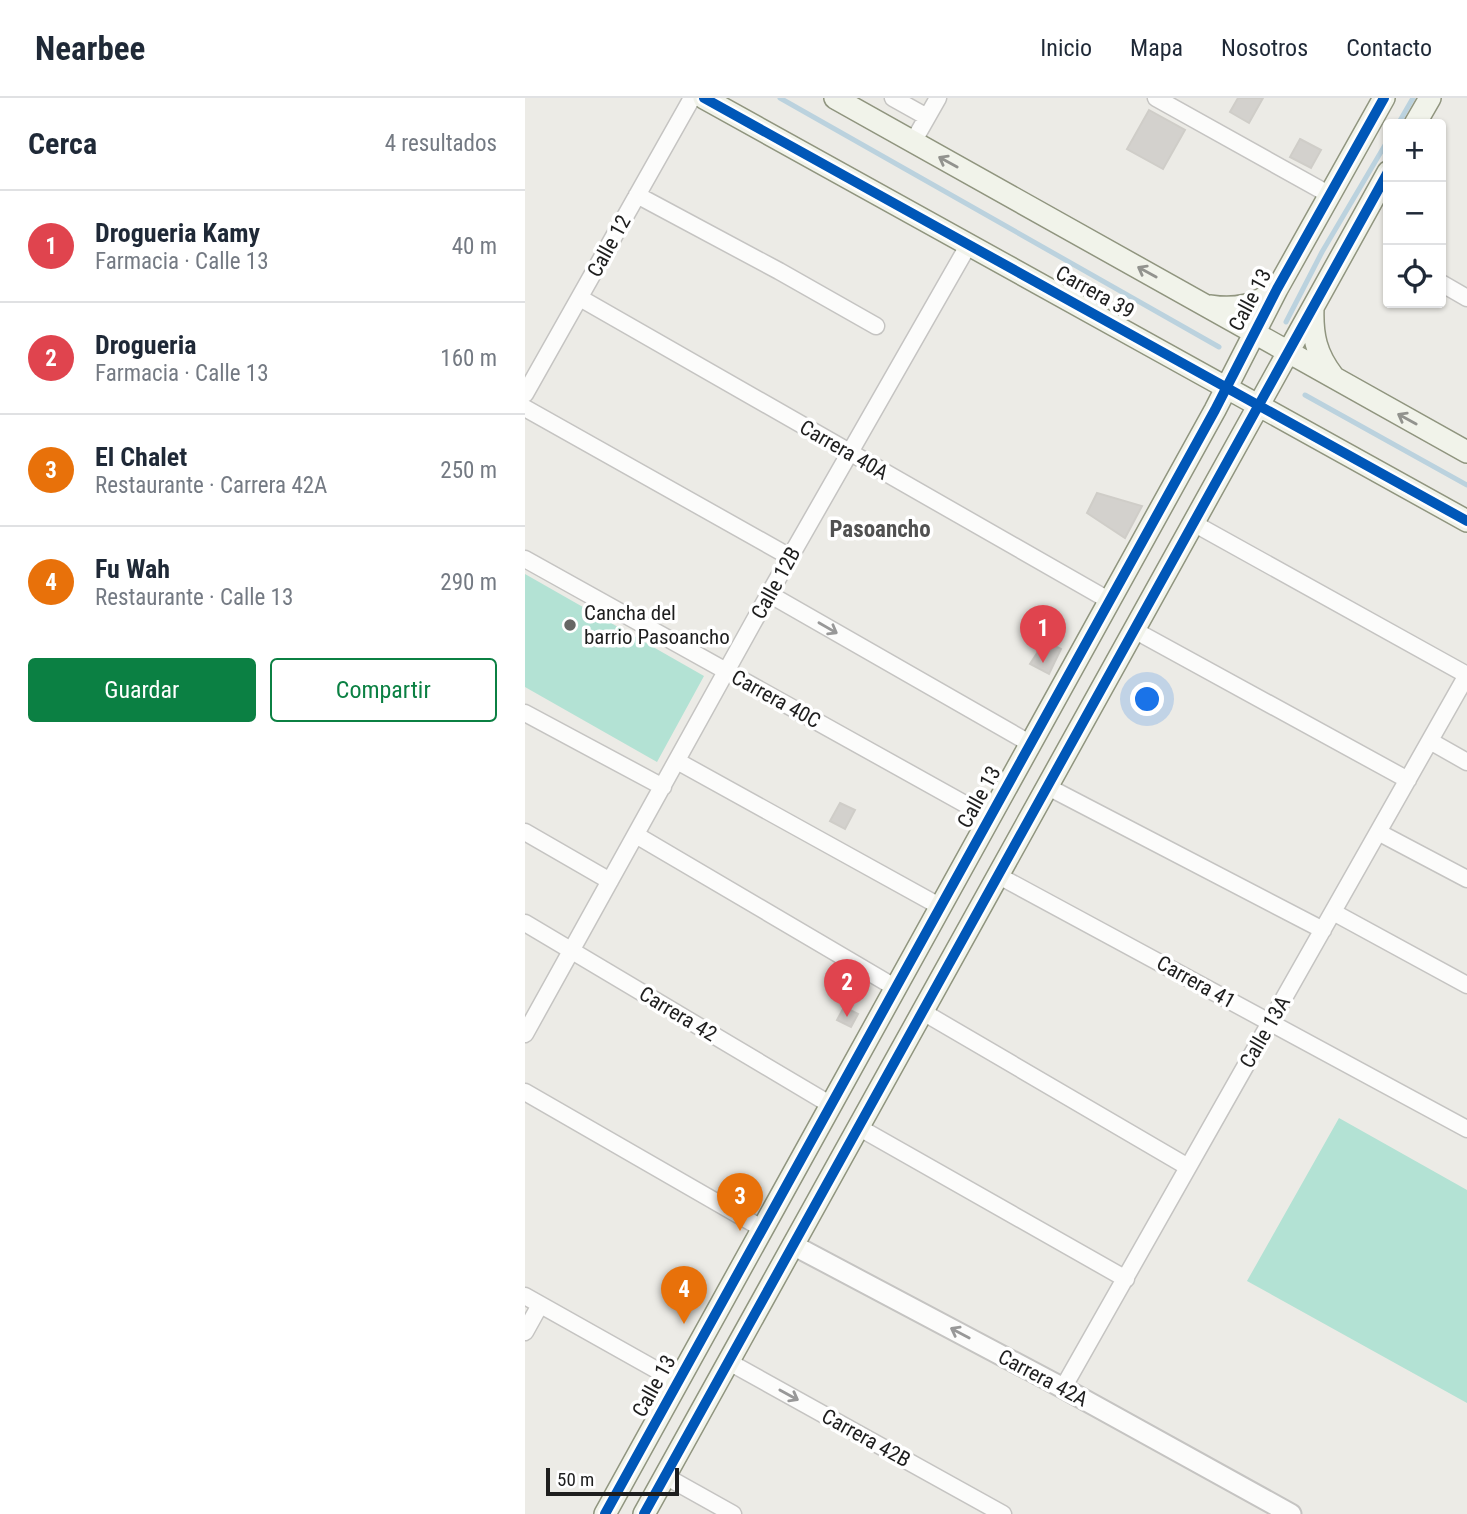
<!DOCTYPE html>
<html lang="es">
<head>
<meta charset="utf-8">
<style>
	body { margin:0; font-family:"Roboto Condensed",sans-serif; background:#f6f6f7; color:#1f2937 }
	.controls { position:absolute; right:21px; top:21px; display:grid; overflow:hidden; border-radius:7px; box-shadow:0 2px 5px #0004 }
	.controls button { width:63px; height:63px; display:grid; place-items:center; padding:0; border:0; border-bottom:2px solid #e0e1e3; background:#fff; color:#1f2937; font:35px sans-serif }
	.scale { position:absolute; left:21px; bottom:18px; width:133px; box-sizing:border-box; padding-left:7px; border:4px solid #1e1e1e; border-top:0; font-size:19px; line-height:24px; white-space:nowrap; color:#1e1e1e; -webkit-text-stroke:5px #fff; paint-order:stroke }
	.you { position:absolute; left:623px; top:602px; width:24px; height:24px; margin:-18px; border:5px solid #fff; border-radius:50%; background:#1a73e8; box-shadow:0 0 0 10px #1a73e833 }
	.badge { display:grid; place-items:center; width:46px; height:46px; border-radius:50%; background:#0b8043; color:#fff; font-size:23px; font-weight:700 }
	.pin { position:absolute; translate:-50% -58px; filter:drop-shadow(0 2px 4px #0008) }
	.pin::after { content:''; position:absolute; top:37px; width:24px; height:21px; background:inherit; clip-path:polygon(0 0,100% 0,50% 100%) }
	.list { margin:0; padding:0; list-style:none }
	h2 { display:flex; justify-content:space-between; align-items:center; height:91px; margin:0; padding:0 28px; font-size:30px }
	h2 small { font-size:23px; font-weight:400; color:#747a83 }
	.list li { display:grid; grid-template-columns:46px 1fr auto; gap:21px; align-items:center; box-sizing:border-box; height:112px; padding:0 28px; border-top:2px solid #e0e1e3 }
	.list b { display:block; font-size:26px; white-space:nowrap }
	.list p { margin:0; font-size:23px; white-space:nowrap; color:#747a83 }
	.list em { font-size:23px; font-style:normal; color:#747a83 }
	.actions { display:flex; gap:14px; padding:21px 28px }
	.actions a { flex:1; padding:16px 0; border:2px solid #0b8043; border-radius:7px; text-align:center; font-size:24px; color:#0b8043 }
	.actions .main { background:#0b8043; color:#fff }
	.icon { flex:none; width:38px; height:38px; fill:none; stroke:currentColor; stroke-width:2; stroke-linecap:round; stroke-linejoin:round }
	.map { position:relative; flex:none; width:942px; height:1416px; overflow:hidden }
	header { display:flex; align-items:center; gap:42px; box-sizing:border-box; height:98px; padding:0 35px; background:#fff; border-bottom:2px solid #e0e1e3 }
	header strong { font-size:33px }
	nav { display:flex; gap:38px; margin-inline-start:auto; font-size:24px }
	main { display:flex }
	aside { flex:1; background:#fff }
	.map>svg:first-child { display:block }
	.pitch { fill:#b3e2d4 }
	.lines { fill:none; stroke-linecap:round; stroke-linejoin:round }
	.stream { stroke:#bbd2de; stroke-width:5 }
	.building { fill:#d3d1cd; stroke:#cfcdc8; stroke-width:2 }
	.minor-casing { stroke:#c5c4c2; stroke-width:19 }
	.tertiary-casing { stroke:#c5c4c2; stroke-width:23 }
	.secondary-casing { stroke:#90957f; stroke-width:24 }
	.minor { stroke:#fcfcfb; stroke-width:16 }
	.tertiary { stroke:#fcfcfb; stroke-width:19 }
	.secondary { stroke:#f1f3ea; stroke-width:21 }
	.cycleway-casing { stroke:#fff; stroke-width:15 }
	.cycleway { stroke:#0057b8; stroke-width:10 }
	.oneway { stroke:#92938e }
	.oneway2 { stroke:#989898 }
	.poi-dot { fill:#666664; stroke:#fff; stroke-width:2.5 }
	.labels { text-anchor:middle; stroke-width:7; stroke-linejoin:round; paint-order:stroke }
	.street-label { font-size:21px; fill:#1e1e1e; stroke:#fff }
	.poi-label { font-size:21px; fill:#1e1e1e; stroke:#fff; text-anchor:start }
	.neighbourhood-label { font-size:23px; font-weight:bold; fill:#515151; stroke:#fff }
</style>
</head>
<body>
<header>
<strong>Nearbee</strong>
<nav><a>Inicio</a><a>Mapa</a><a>Nosotros</a><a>Contacto</a></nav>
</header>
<main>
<aside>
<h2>Cerca<small>4 resultados</small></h2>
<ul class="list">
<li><span class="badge" style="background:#e0444e">1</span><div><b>Drogueria Kamy</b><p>Farmacia · Calle 13</p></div><em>40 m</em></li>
<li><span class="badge" style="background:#e0444e">2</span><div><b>Drogueria</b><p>Farmacia · Calle 13</p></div><em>160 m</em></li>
<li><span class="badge" style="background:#e8710a">3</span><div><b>El Chalet</b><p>Restaurante · Carrera 42A</p></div><em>250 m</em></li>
<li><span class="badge" style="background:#e8710a">4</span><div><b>Fu Wah</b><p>Restaurante · Calle 13</p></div><em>290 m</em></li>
</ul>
<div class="actions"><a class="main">Guardar</a><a>Compartir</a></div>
</aside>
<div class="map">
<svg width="942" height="1416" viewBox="0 0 942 1416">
	<rect width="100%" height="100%" fill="#ecebe6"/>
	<path class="pitch" d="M0 476 179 578 132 664 0 589Z
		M814 1020 942 1092V1305L722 1183Z"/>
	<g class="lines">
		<path class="stream" d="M255 0 694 249
			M873 26 888 0
			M761 224 797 154 863 42
			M780 297 942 387"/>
	</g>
	<path class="building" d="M713 0H738L724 25 705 14Z
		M624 12 660 32 638 71 602 51Z
		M775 41 796 52 786 70 765 59Z
		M572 395 617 408 600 440 562 415Z
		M520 543 536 551 524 576 505 566Z
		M315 705 330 712 320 731 305 723Z
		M319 909 333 916 326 929 312 922Z"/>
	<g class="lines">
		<g class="minor-casing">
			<path id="minor" d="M368 0 402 19
				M631 0 805 97
				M388 44 413 0
				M112 97 254 173 351 228
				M916 185 942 200
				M55 200 585 503
				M0 296 167 0
				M0 310 265 459
				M670 426 942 577
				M0 461 465 720
				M244 496 506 646
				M609 532 883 682
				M0 615 138 689
				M905 643 942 664
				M152 663 416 809
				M523 689 798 832
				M0 734 85 783
				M853 734 942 781
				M111 737 371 890
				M474 778 942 1031
				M808 814 942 887
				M0 825 306 1007
				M398 914 663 1069
				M0 936 244 496 444 146
				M0 994 238 1131
				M333 1029 601 1181
				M0 1198 153 1284
				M0 1234 15 1207
				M204 1264 478 1416
				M538 1290 942 577
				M140 1378 208 1416"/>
		</g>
		<g class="tertiary-casing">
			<path id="tertiary" d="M268 1147 538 1290 766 1416"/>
		</g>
		<g class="secondary-casing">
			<path id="secondary" d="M179 0 942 423
				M310 0 942 354
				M890 26 905 0
				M686 208C711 212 731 207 751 192
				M788 210C787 237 791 256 808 278
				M80 1416 690 312 752 191 859 0
				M119 1416 863 74"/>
		</g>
		<use href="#minor" class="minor"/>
		<use href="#tertiary" class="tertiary"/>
		<use href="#secondary" class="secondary"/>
		<g class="cycleway-casing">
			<path id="cycleway" d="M179 0 942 423
				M80 1416 690 312 752 191 859 0
				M119 1416 863 74"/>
		</g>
		<use href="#cycleway" class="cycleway"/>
	</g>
	<defs><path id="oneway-shaft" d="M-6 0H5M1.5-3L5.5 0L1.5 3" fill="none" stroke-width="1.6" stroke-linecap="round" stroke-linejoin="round" transform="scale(1.75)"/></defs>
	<g class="oneway">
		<use href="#oneway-shaft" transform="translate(423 64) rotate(-151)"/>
		<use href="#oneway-shaft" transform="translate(622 174) rotate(-151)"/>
		<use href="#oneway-shaft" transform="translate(882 321) rotate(-151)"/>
	</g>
	<g class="oneway2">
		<use href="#oneway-shaft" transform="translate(303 530) rotate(30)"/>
		<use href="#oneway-shaft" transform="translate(435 1235) rotate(-152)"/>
		<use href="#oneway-shaft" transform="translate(264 1297) rotate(29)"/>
	</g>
	<circle class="poi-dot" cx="45" cy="527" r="7"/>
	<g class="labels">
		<g class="street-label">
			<text transform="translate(84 148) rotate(-61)" y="7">Calle 12</text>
			<text transform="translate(570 194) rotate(29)" y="7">Carrera 39</text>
			<text transform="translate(725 202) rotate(-62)" y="7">Calle 13</text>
			<text transform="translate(319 352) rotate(30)" y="7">Carrera 40A</text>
			<text transform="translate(251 485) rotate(-61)" y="7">Calle 12B</text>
			<text transform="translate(251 601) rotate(29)" y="7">Carrera 40C</text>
			<text transform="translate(454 699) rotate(-61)" y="7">Calle 13</text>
			<text transform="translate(671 884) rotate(29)" y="7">Carrera 41</text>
			<text transform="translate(153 916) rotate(31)" y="7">Carrera 42</text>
			<text transform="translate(740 934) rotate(-60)" y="7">Calle 13A</text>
			<text transform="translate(518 1280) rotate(28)" y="7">Carrera 42A</text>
			<text transform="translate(129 1288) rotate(-61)" y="7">Calle 13</text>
			<text transform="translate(341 1340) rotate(29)" y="7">Carrera 42B</text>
		</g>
		<g class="poi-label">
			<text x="59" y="522">Cancha del<tspan x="59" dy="24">barrio Pasoancho</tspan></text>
		</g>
		<g class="neighbourhood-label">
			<text x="355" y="439">Pasoancho</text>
		</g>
	</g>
</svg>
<div class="controls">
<button>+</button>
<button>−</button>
<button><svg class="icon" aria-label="locate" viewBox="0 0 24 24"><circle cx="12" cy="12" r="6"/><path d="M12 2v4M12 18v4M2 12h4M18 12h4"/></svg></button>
</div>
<div class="scale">50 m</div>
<div class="you"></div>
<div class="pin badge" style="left:518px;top:565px;background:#e0444e">1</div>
<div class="pin badge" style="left:322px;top:919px;background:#e0444e">2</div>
<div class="pin badge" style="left:215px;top:1133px;background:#e8710a">3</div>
<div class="pin badge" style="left:159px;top:1226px;background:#e8710a">4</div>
</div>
</main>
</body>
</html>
